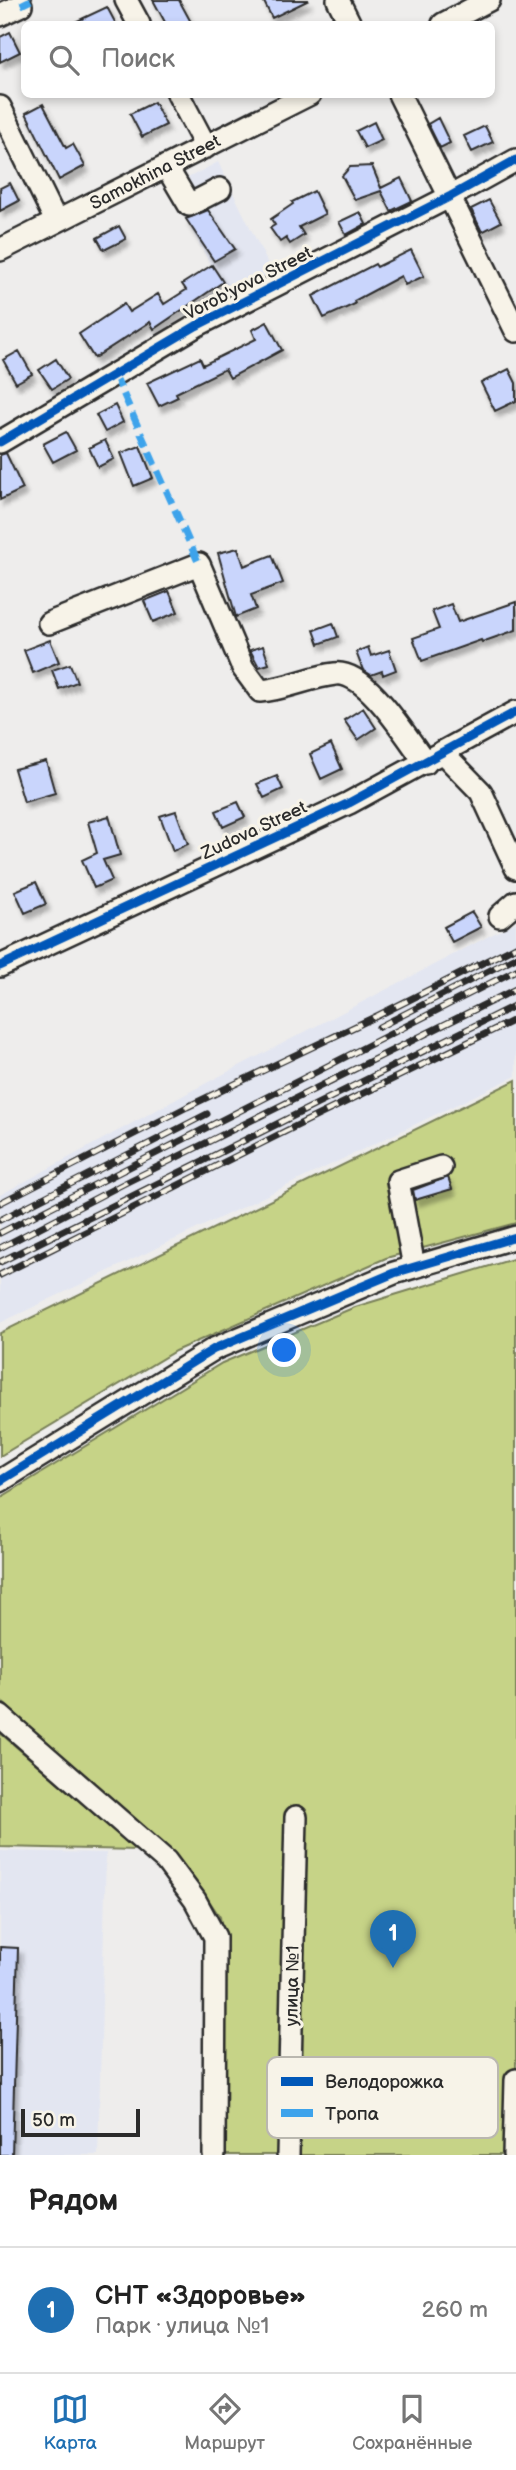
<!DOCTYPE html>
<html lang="ru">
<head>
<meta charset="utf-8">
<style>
	body { margin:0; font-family:"Balsamiq Sans",sans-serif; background:#f6f6f6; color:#222 }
	.scale { position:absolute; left:21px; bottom:18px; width:119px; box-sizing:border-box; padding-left:7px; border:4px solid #2b2b2b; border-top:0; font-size:19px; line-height:24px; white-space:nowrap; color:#2b2b2b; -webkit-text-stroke:5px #f7f3e8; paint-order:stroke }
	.you { position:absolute; left:285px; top:1351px; width:24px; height:24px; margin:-18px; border:5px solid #fff; border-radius:50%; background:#1a73e8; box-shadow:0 0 0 10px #1a73e833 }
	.badge { display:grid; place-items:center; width:46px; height:46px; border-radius:50%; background:#1f6fb2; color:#fff; font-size:23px; font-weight:700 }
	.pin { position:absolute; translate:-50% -58px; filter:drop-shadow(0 2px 4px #0008) }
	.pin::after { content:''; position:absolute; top:37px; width:24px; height:21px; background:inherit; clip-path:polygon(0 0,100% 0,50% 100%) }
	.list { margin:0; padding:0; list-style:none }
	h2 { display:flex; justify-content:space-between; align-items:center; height:91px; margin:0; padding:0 28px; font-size:30px }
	h2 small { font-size:23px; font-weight:400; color:#767676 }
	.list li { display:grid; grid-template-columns:46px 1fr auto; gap:21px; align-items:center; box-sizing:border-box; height:126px; padding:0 28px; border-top:2px solid #e0e0e0 }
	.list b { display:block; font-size:26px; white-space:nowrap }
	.list p { margin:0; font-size:23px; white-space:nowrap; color:#767676 }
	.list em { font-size:23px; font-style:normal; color:#767676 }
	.icon { flex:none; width:38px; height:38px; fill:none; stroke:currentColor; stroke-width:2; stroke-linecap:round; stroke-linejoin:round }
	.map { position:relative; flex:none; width:516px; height:2155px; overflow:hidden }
	.search { position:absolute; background:#fff; box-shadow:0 4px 10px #0003; left:21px; right:21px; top:21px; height:77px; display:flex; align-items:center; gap:18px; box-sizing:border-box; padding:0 24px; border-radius:10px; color:#767676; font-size:26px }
	.sheet { height:217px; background:#fff }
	nav { display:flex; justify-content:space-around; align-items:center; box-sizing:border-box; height:98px; border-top:2px solid #e0e0e0; background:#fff; font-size:19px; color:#767676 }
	nav a { display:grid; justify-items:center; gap:4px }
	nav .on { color:#1f6fb2 }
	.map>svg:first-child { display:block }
	.built { fill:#e3e6f1 }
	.green { fill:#c6d387; stroke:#787f59; stroke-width:2 }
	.building { fill:#c9d5fc; stroke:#2b2b2b; stroke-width:2; filter:url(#shadow) }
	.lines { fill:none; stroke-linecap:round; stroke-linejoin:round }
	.minor-casing { stroke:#2b2b2b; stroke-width:26 }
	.minor { stroke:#f7f3e8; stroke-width:21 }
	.rail-casing { stroke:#2b2b2b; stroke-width:7 }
	.rail { stroke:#f7f3e8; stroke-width:4.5; stroke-dasharray:13; stroke-linecap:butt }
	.quiet { stroke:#3ea3eb; stroke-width:7; stroke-dasharray:14 7; stroke-linecap:butt }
	.cycleway-casing { stroke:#f7f3e8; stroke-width:13 }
	.cycleway { stroke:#0057b8; stroke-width:9 }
	.labels { text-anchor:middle; stroke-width:6; stroke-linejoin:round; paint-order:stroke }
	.street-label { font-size:18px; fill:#2b2b2b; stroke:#f7f3e8 }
	.key { fill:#f7f3e8; stroke:#bab7af; stroke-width:2 }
	.key-label { font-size:19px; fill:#2b2b2b }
</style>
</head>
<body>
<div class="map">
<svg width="516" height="2155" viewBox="0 0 516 2155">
	<defs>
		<filter id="shadow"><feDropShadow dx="3.5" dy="6" stdDeviation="2" flood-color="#0004"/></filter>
	</defs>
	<rect width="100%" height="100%" fill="#eeedec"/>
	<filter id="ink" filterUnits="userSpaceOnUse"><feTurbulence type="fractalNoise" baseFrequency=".0143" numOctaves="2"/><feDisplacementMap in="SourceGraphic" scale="14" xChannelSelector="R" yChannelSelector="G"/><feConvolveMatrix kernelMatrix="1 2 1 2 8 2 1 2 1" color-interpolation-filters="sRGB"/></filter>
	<g filter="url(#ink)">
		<path class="built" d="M218 162 273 274 229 299 169 188Z
			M516 922V1076L0 1323V1195L195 1089Z
			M0 1851 106 1853 98 2155H0Z"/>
		<path class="green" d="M516 1080V1223L386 1258 175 1351 0 1456V1333Z
			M516 1258V2155H223L225 1948 220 1917 188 1870 0 1700V1498L222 1363 355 1307Z
			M0 1733 137 1850 0 1847Z"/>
		<path class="building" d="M153 0H179L192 24H166Z
			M263 0H309L272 18Z
			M107 7 116 24H71Z
			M10 32 20 52 0 62V37Z
			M154 102 166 125 142 137 130 114Z
			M43 104 66 148 73 144 85 166 59 180 26 113Z
			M438 118 450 143 440 148 428 124Z
			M374 122 382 140 365 148 356 131Z
			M485 126 493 142 472 152 464 136Z
			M372 166 381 188 401 178 412 201 391 211 381 191 355 200 342 176 350 167Z
			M10 183 19 201 0 211V188Z
			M314 191 325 214 299 227 304 235 290 244 286 238 280 242 270 228 275 225 271 219 293 204 292 202Z
			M489 200 501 222 482 232 471 209Z
			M208 210 235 249 214 261 186 219Z
			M360 212 366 224 346 235 339 222Z
			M119 226 126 239 104 250 97 238Z
			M411 250 424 276 405 285 401 276 354 301 355 304 324 318 313 296 375 264 377 267Z
			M212 265 223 282 154 329 150 322 94 358 79 334 124 304 129 312 158 294 164 304 186 290 182 284Z
			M267 322 282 350 230 378 225 369 176 393 178 397 159 406 147 383 200 358 203 365 256 339 252 330Z
			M19 351 32 374 16 383 3 360Z
			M56 359 68 379 52 389 39 370Z
			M509 369 516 383V401L495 411 481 383Z
			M115 405 123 422 105 432 96 415Z
			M66 432 76 450 53 462 43 444Z
			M105 440 114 459 98 467 89 448Z
			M140 446 153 478 134 486 121 453Z
			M6 453 23 489 0 500V455Z
			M238 548 244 566 272 555 283 583 251 595 256 609 236 617 218 553Z
			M169 591 178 612 153 622 144 601Z
			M516 602V630L482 642 481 640 422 661 413 638 439 629 432 611 451 604 458 622Z
			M333 623 338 637 319 644 314 630Z
			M50 640 59 662 33 673 24 650Z
			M263 646 269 664 259 667 250 650Z
			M368 647 371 656 389 650 396 670 383 675 382 671 371 675 363 670 356 652Z
			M70 664 77 682 59 689 52 670Z
			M363 708 376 728 358 740 344 720Z
			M331 744 342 769 321 779 310 754Z
			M46 761 55 793 24 802 14 769Z
			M277 776 283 789 264 798 257 784Z
			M238 802 245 817 223 827 216 811Z
			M176 811 188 844 173 851 160 816Z
			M109 816 120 855 103 860 112 880 94 888 82 860 97 853 88 822Z
			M36 882 46 904 25 913 15 891Z
			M472 912 481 927 452 942 444 927Z
			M448 1177 452 1189 415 1200 413 1190Z
			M0 1947 18 1948 12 2155H0Z"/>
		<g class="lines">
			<g class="minor-casing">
				<path id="minor" d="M126 0 139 24
					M338 0 350 24
					M0 15 21 5
					M443 24 489 0
					M178 94 206 147
					M399 94 516 331
					M0 107 56 221
					M166 166 189 205 220 189
					M0 250 310 94
					M0 442 196 326 451 196 516 160
					M49 623 199 564 243 668 260 691C287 689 309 677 335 674 367 670 408 740 426 763
					M442 752 481 792 516 868
					M500 916 516 902
					M0 966 349 803 516 712
					M414 1267 398 1181 441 1167
					M0 1481 214 1349 394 1273 516 1237
					M0 1716 166 1861 195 1900 215 1937 214 2155
					M288 2155 296 1817
					M514 2155 516 2080"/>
			</g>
			<use href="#minor" class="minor"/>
			<g class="rail-casing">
				<path id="rail" d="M379 1027 516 957
					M0 1203 187 1107 379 1015 516 946
					M0 1220 207 1114
					M0 1233 516 970
					M0 1248 123 1184 516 989
					M0 1262 516 1005
					M0 1275 286 1131 516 1019"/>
			</g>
			<use href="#rail" class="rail"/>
			<path class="quiet" d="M21 5 31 0
				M115 375 199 564"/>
			<g class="cycleway-casing">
				<path id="cycleway" d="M0 442 196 326 451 196 516 160
					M0 966 349 803 516 712
					M0 1481 214 1349 394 1273 516 1237"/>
			</g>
			<use href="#cycleway" class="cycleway"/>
		</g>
	</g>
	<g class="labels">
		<g class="street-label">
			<text transform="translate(155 172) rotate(-27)" y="6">Samokhina Street</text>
			<text transform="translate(248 283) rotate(-27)" y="6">Vorob'yova Street</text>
			<text transform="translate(254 830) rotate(-25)" y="6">Zudova Street</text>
			<text transform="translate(292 1986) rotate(-89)" y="6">улица №1</text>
		</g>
	</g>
	<rect x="267" y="2057" width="231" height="81" rx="10" class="key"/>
	<rect x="281" y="2077" width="32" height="9" fill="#0057b8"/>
	<rect x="281" y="2109" width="32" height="8" fill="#3ea3eb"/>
	<g class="key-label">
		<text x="325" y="2088">Велодорожка</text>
		<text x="325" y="2120">Тропа</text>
	</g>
</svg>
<div class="scale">50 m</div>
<div class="you"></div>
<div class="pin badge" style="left:393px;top:1968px">1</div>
<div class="search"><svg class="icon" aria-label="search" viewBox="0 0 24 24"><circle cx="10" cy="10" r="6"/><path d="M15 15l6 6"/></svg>Поиск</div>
</div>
<section class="sheet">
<h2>Рядом<small></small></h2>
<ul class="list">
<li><span class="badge">1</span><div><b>СНТ «Здоровье»</b><p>Парк · улица №1</p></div><em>260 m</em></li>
</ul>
</section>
<nav>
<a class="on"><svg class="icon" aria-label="map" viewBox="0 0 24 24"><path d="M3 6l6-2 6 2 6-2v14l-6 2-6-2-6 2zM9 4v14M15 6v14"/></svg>Карта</a>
<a><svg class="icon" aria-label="directions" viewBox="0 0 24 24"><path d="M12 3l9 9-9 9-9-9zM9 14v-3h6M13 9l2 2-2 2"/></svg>Маршрут</a>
<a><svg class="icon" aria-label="saved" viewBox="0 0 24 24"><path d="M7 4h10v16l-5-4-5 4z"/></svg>Сохранённые</a>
</nav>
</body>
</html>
